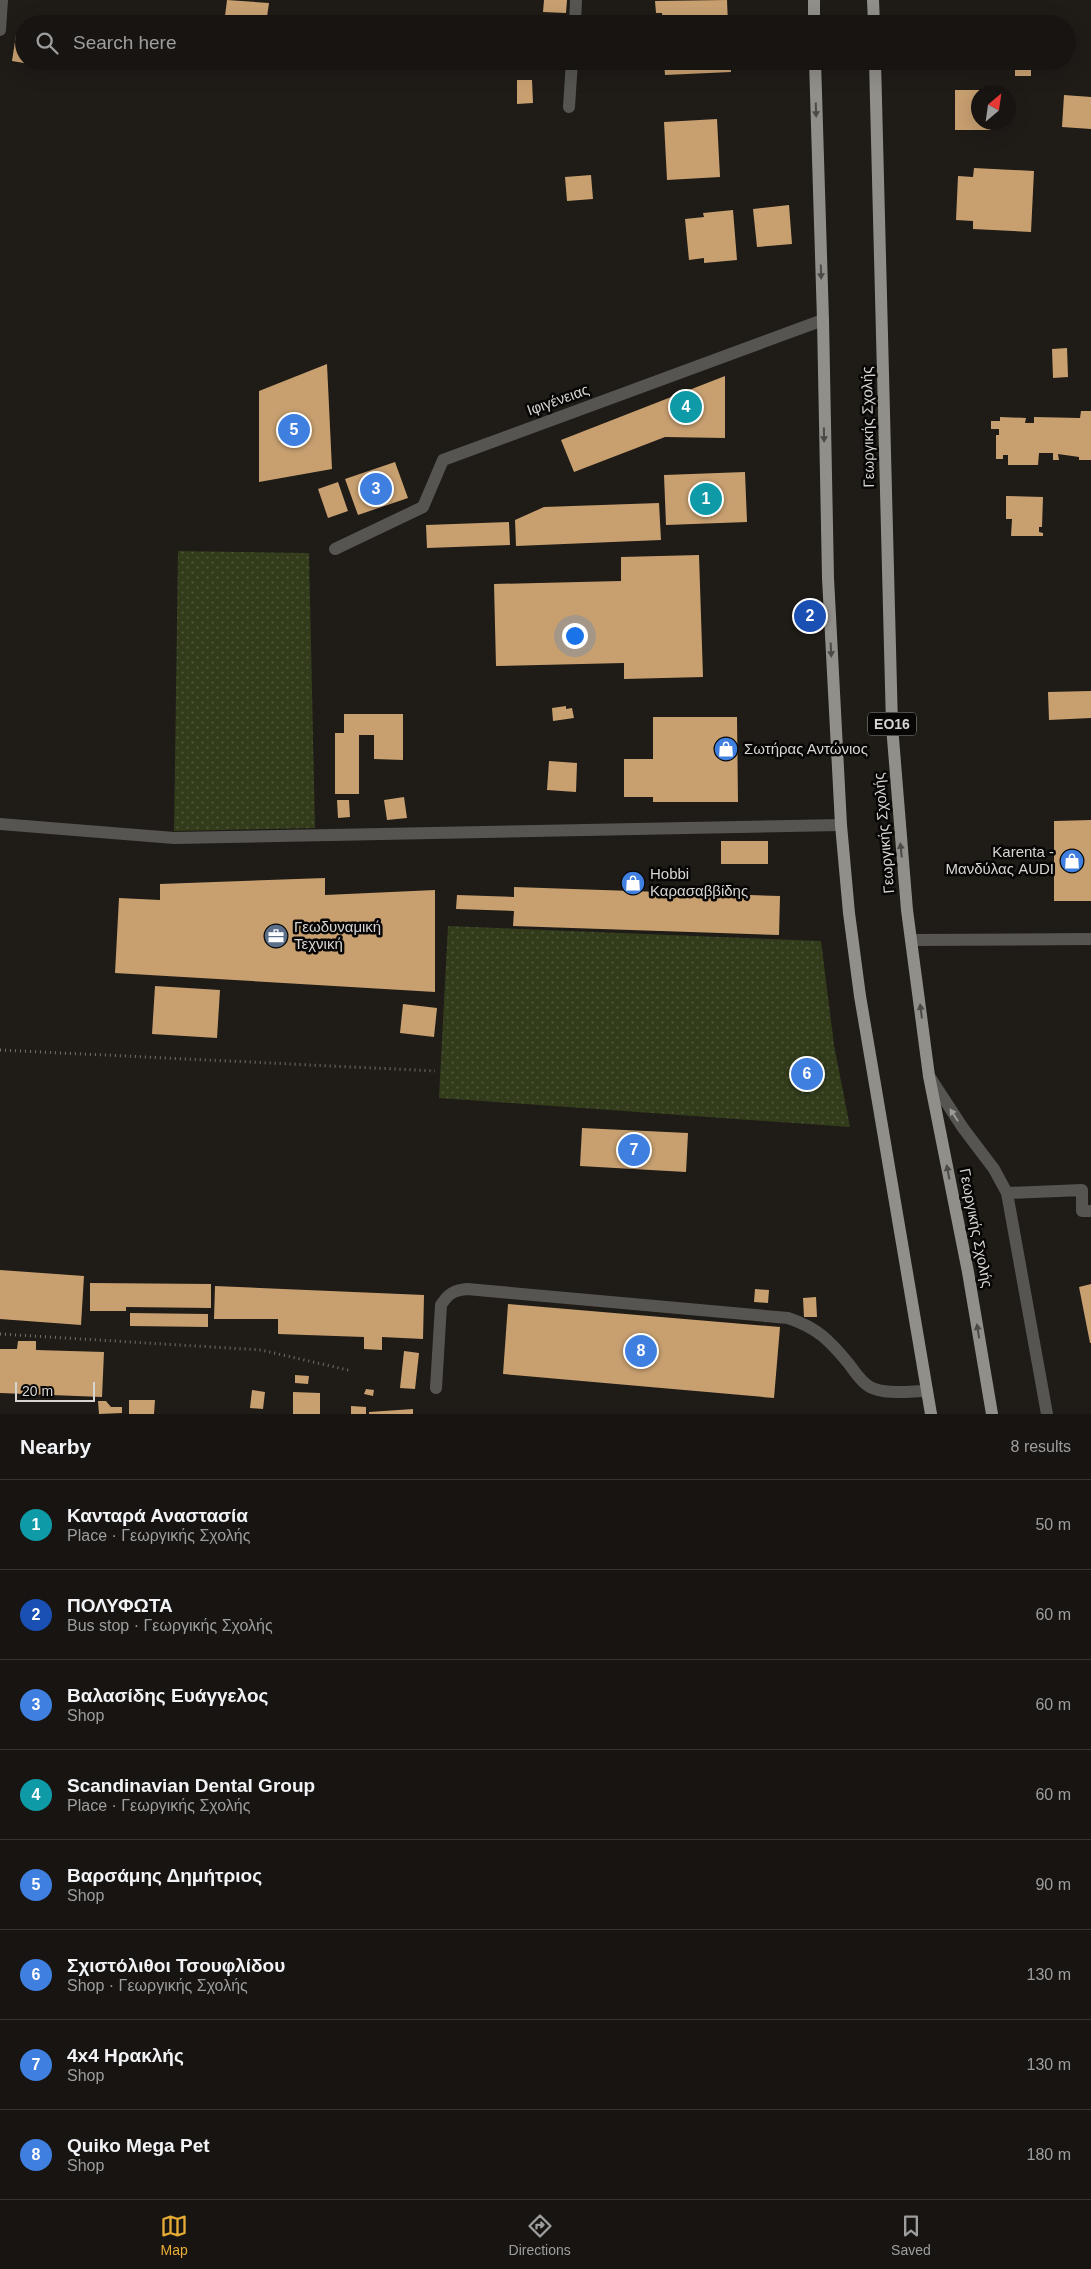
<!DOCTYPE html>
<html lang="en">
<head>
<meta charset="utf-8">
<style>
	body { margin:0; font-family:Arial,sans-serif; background:#201d1a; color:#f1f3f6 }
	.compass { position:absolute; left:971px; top:85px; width:45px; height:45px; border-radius:50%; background:#171411; box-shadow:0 5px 20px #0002; rotate:29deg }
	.scale { position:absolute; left:15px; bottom:12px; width:80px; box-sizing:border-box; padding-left:5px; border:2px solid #d7d5d2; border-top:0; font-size:14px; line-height:18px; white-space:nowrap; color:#d7d5d2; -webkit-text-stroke:4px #070605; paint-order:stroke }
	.you { position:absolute; left:574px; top:635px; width:18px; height:18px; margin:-12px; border:4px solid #fff; border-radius:50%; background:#1a73e8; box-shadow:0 0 0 8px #1a73e833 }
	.badge { display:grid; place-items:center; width:32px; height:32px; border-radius:50%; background:#e7ac36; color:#fff; font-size:16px; font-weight:700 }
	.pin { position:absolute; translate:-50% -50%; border:2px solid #fff; box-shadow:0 1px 5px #0006 }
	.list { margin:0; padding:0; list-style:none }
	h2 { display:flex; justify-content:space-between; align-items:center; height:65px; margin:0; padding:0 20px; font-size:21px }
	h2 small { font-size:16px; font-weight:400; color:#9e9e9f }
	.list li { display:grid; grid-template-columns:32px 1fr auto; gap:15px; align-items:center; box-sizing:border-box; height:90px; padding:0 20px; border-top:1px solid #363331 }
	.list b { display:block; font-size:19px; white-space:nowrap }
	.list p { margin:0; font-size:16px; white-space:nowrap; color:#9e9e9f }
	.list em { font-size:16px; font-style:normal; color:#9e9e9f }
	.icon { flex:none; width:28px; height:28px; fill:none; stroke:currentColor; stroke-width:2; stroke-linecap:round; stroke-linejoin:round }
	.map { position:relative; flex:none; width:1091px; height:1414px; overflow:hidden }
	.search { position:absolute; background:#171411; box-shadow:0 5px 20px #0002; left:15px; right:15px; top:15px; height:55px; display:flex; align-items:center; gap:12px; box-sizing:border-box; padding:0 18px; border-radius:28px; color:#9e9e9f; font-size:19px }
	.sheet { height:785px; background:#171411 }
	nav { display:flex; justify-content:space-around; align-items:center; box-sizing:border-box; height:70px; border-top:1px solid #363331; background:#171411; font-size:14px; color:#9e9e9f }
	nav a { display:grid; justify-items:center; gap:2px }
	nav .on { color:#e7ac36 }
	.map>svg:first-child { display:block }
	.grass { fill:url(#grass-dots) }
	.building { fill:#c8a070 }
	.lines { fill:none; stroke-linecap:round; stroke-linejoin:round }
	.path { stroke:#74716d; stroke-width:3; stroke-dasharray:1 4; stroke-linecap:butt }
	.minor { stroke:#565552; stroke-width:12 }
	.major { stroke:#908f89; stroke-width:12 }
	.oneway { fill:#4c4a47 }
	.oneway2 { fill:#9d9b98 }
	.labels { text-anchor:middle; stroke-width:5; stroke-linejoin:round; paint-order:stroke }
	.shield { fill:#070605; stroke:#999794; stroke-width:1 }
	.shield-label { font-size:14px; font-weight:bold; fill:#d7d5d2 }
	.street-label { font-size:15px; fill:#d7d5d2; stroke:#070605 }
	.poi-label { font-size:15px; fill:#d7d5d2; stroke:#070605; text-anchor:start }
</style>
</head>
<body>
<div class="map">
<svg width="1091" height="1414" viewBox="0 0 1091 1414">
	<defs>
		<pattern id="grass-dots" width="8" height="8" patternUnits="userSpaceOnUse" patternTransform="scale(1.25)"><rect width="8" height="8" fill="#323c1b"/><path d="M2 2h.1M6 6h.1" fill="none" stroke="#4f573b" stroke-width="1.8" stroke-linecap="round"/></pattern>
	</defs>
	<rect width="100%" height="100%" fill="#1f1b17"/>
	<path class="grass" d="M178 551 309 553 315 828 174 831Z
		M448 926 821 941 834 1045 850 1127 439 1098Z"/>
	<path class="building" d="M227 0 269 3 266 24H224Z
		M544 0H567L566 13 543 12Z
		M727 0 728 24H663L662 13H656L655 1Z
		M16 35 24 36V63L12 61Z
		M537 61H554L553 67 536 66Z
		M664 61H730L731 72 665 75Z
		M1015 61H1031V76H1015Z
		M517 80H532L533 103 517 104Z
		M955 90H991V92H978V122H991V130H955Z
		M1064 95 1091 97V129L1062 127Z
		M717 119 720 177 667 180 664 122Z
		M974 168 1034 171 1031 232 973 229V221L956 220 958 176 973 177Z
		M591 175 593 199 567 201 565 177Z
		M789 205 792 244 757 247 753 209Z
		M733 210 737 260 704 263V258L689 260 685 219 704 217 703 213Z
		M1067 348 1068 377 1053 378 1052 349Z
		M327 364 332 469 259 482V391Z
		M725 376V438L665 437 574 472 561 440Z
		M1081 411H1091V460H1079V457L1058 454 1059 460H1053V453H1039L1038 465H1008V455H1003V459H996V435H999V429H991V421H1000V417L1026 418 1025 423H1034V417L1080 418Z
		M395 462 408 498 358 515 345 479Z
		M745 472 747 522 666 525 664 475Z
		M338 482 348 511 328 518 318 489Z
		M1006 496 1043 497 1042 527H1039V532L1043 533V536H1011L1012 519H1006Z
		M659 503 661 540 516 546 515 520 544 507Z
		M509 522 510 545 427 548 426 525Z
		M699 555 703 677 624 679V663L496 666 494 584 621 581V557Z
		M1091 691V718L1049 720 1048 692Z
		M566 706V709L572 708 574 718 553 721 552 708Z
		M344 714H403V760L374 759V735H359V794H335V733H344Z
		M653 717H737L738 802H653V797H624V759H653Z
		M549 761 577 763 576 792 547 790Z
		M404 797 407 818 387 820 384 800Z
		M337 800H349L350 817 338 818Z
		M1091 820V901H1054V821Z
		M721 841H768V864H721Z
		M325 878V895L435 890V992L115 973 119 898 160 900V884Z
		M514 887 780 896 779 935 513 926 514 911 456 909 457 895 514 897Z
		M155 986 220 990 217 1038 152 1034Z
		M403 1004 437 1008 434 1037 400 1033Z
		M582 1128 688 1133 686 1172 580 1166Z
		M0 1270 84 1276 81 1325 0 1319Z
		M90 1283 211 1284V1308L126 1307V1311H90Z
		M1091 1284V1343H1090L1079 1287Z
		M215 1286 424 1295 423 1339 382 1337V1350L364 1349V1337L278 1334V1319H214Z
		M755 1289 769 1290 768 1303 754 1302Z
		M816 1297 817 1317H804L803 1298Z
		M508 1304 780 1327 774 1398 503 1374Z
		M130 1313 208 1314V1327L130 1326Z
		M18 1341H36V1350L104 1352 102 1397 0 1393V1349H17Z
		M404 1351 419 1353 415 1389 400 1388Z
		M295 1375 309 1376 308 1384 295 1383Z
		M366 1389 374 1390 373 1396 364 1394Z
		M252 1390 265 1392 263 1409 250 1408Z
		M293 1392 320 1393V1414H293Z
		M129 1400H155L154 1414H129Z
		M98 1401H106L111 1407H122V1413L99 1414Z
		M351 1406 366 1407V1414H351Z
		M413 1409V1414H369V1412Z"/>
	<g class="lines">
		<path class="path" d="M0 1050 435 1071
			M0 1334 261 1350 352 1371"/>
		<path class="minor" d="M575 24 576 0
			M0 30 2 0
			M569 107 572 61
			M335 549 423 507 443 460 823 320
			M0 824 174 838 841 825
			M912 940 1091 939
			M929 1076 963 1128 994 1169 1007 1193 1047 1414
			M1007 1193 1082 1190V1211H1091
			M436 1388 441 1305C448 1294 454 1290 467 1289L788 1318C818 1328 830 1341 849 1364 855 1372 861 1382 870 1387 885 1395 911 1391 927 1391"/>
		<path class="major" d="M814 0V24
			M873 0 874 24
			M815 61 823 320 828 578 841 825 849 913 860 996 931 1414
			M875 61 892 726 907 910 929 1076 968 1272 992 1414"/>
	</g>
	<defs><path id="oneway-solid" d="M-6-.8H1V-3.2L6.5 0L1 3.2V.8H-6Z" transform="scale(1.25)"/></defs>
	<g class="oneway">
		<use href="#oneway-solid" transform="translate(816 110) rotate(88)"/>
		<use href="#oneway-solid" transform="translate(821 272) rotate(88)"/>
		<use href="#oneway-solid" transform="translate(824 435) rotate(89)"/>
		<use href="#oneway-solid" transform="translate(831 650) rotate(87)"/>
		<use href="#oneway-solid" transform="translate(901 850) rotate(-96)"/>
		<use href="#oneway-solid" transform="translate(921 1011) rotate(-97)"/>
		<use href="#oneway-solid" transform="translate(948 1172) rotate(-101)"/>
		<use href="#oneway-solid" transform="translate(978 1331) rotate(-99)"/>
	</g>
	<use class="oneway2" href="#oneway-solid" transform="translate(954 1115) rotate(-123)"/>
	<defs>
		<g id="shop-disc" transform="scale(1.25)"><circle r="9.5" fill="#3f7fe0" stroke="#070605"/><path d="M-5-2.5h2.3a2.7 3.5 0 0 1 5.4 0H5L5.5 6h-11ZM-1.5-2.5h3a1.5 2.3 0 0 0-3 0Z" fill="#fff"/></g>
		<g id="office-disc" transform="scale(1.25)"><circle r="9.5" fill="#5c6f8a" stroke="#070605"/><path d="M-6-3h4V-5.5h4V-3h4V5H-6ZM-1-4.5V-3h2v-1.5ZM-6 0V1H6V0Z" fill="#fff"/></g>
	</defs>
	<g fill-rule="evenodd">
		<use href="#shop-disc" x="726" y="749"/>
		<use href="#shop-disc" x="1072" y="861"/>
		<use href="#shop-disc" x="633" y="883"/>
		<use href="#office-disc" x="276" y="936"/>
	</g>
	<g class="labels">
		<rect class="shield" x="868" y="712.5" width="48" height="23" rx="4"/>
		<g class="shield-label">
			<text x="892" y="729">ΕΟ16</text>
		</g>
		<g class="street-label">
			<text transform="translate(558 400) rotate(-20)" y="5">Ιφιγένειας</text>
			<text transform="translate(868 427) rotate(-91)" y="5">Γεωργικής Σχολής</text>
			<text transform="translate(884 833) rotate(-95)" y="5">Γεωργικής Σχολής</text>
			<text transform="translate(976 1228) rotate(79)" y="5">Γεωργικής Σχολής</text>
		</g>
		<g class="poi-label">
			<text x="744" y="754">Σωτήρας Αντώνιος</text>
			<text x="1054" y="857" text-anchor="end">Karenta -<tspan x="1054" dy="17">Μανδύλας AUDI</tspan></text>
			<text x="650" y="879">Hobbi<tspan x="650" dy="17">Καρασαββίδης</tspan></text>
			<text x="294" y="932">Γεωδυναμική<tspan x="294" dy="17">Τεχνική</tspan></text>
		</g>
	</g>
</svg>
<svg class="compass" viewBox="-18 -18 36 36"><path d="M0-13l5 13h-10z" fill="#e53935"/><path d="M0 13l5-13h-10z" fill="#9e9e9f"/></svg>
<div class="scale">20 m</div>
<div class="you"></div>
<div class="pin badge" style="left:706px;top:499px;background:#0f9aa8">1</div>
<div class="pin badge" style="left:810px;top:616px;background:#1a4fb4">2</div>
<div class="pin badge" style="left:376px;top:489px;background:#3f7fe0">3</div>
<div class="pin badge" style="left:686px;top:407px;background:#0f9aa8">4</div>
<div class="pin badge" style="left:294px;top:430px;background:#3f7fe0">5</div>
<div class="pin badge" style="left:807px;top:1074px;background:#3f7fe0">6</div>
<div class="pin badge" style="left:634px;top:1150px;background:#3f7fe0">7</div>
<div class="pin badge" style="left:641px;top:1351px;background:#3f7fe0">8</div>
<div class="search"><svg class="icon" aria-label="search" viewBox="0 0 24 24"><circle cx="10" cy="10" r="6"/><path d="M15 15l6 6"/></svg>Search here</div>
</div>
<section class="sheet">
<h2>Nearby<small>8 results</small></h2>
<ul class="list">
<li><span class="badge" style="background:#0f9aa8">1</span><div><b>Κανταρά Αναστασία</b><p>Place · Γεωργικής Σχολής</p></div><em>50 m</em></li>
<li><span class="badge" style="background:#1a4fb4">2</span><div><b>ΠΟΛΥΦΩΤΑ</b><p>Bus stop · Γεωργικής Σχολής</p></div><em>60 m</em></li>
<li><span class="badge" style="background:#3f7fe0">3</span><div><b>Βαλασίδης Ευάγγελος</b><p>Shop</p></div><em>60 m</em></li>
<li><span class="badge" style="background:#0f9aa8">4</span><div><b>Scandinavian Dental Group</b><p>Place · Γεωργικής Σχολής</p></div><em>60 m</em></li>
<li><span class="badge" style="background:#3f7fe0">5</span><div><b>Βαρσάμης Δημήτριος</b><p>Shop</p></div><em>90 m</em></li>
<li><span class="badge" style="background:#3f7fe0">6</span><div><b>Σχιστόλιθοι Τσουφλίδου</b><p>Shop · Γεωργικής Σχολής</p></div><em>130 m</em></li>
<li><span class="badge" style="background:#3f7fe0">7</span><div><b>4x4 Ηρακλής</b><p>Shop</p></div><em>130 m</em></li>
<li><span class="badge" style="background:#3f7fe0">8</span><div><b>Quiko Mega Pet</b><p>Shop</p></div><em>180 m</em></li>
</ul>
</section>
<nav>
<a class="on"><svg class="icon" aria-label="map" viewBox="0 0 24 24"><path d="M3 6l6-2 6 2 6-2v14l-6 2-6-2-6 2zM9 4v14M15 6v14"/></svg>Map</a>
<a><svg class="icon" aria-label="directions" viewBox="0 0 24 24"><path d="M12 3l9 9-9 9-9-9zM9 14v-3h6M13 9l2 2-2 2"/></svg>Directions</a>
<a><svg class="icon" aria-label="saved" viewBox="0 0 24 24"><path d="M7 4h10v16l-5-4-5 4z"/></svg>Saved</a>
</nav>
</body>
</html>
